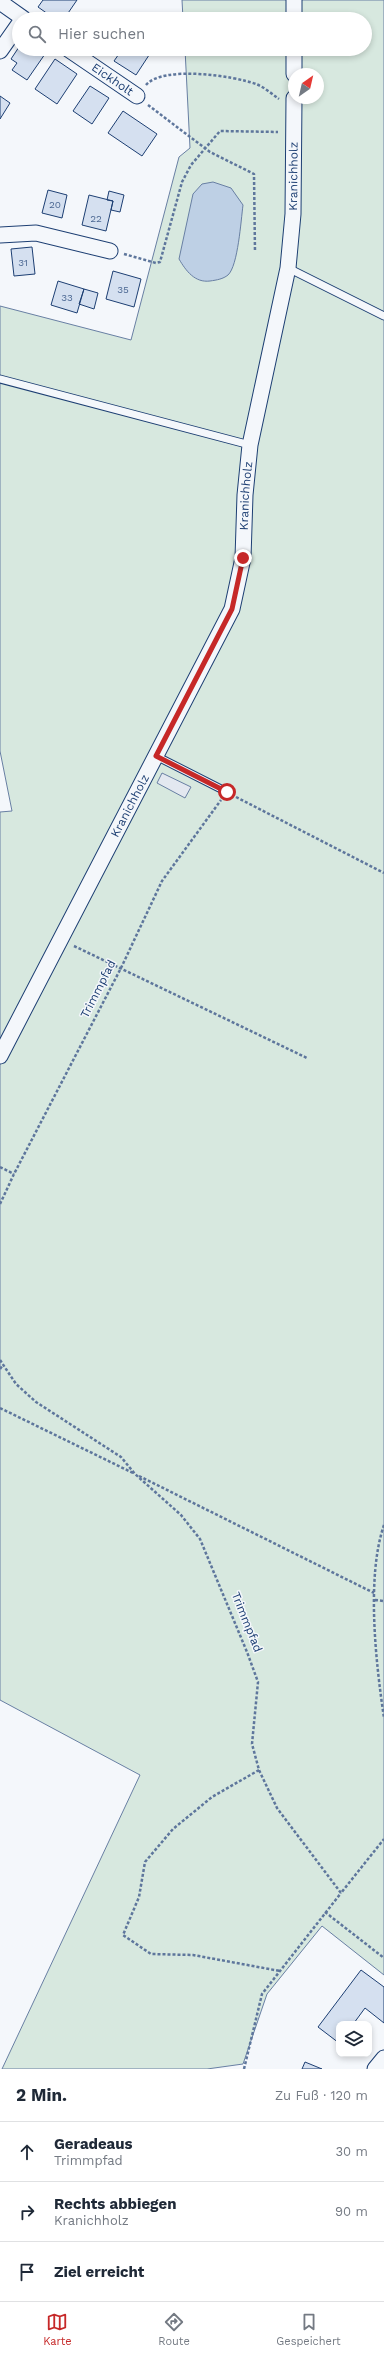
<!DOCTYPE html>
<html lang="de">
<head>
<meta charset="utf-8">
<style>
	body { margin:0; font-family:"Work Sans",sans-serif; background:#f6f6f7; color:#1f2937 }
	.controls { position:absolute; right:12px; bottom:12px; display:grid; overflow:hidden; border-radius:8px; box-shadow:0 2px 6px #0003 }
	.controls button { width:36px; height:36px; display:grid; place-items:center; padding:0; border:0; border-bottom:1px solid #e0e1e3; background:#fff; color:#1f2937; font:20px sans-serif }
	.compass { position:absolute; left:288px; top:68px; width:36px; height:36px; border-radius:50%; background:#fff; box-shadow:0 2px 6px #0003; rotate:34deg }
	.stop { position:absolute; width:12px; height:12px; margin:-9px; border:3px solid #c62828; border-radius:50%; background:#fff }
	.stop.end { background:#c62828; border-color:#fff; box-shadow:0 1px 4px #0008 }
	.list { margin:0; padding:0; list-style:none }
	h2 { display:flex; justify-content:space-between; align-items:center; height:52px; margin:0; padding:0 16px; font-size:17px }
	h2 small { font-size:13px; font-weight:400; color:#747a83 }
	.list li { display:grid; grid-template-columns:26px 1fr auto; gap:12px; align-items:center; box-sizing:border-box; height:60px; padding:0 16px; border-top:1px solid #e0e1e3 }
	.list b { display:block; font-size:15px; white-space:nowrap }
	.list p { margin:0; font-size:13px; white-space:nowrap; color:#747a83 }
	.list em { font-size:13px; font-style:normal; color:#747a83 }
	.icon { flex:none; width:22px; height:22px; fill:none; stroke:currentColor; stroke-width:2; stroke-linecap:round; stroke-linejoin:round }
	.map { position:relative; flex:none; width:384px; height:2069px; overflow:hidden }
	.search { position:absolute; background:#fff; box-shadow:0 2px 6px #0003; left:12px; right:12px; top:12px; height:44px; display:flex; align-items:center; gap:10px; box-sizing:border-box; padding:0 14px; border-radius:22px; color:#747a83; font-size:15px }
	.sheet { height:232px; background:#fff }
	nav { display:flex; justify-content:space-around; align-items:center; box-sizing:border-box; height:56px; border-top:1px solid #e0e1e3; background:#fff; font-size:11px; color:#747a83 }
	nav a { display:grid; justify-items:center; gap:2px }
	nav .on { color:#c62828 }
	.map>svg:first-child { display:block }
	.green { fill:#d7e8df; stroke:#687fa3; fill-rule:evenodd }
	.parking { fill:#e3e8f0; stroke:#687fa3 }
	.water { fill:#bed0e5; stroke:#687fa3 }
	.building { fill:#d5e0f0; stroke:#1d3f73 }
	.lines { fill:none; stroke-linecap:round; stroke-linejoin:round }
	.service-casing { stroke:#1d3f73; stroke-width:9 }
	.minor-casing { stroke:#1d3f73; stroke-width:17 }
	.path { stroke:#5e769c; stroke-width:2.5; stroke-dasharray:3 2; stroke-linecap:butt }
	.service { stroke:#f4f7fb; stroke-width:7 }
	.minor { stroke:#f4f7fb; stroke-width:15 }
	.route { stroke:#c62828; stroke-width:5 }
	.labels { text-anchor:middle; stroke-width:3; stroke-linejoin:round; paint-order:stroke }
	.number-label { font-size:10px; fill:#4b6792 }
	.street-label { font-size:12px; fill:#1d3f73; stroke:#f4f7fb }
</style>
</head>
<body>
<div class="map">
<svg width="384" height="2069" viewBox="0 0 384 2069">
	<rect width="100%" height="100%" fill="#f4f7fb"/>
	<path class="green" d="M182 0H384V1975L322 1926 267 1994 243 2064 207 2069H2L140 1775 0 1700V812L12 811 0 751V306L131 340 179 157 190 148 185 49H365V19H183ZM294 74H318V98H294Z"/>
	<path class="parking" d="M162 773 191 787 185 798 157 783Z"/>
	<path class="water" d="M213 182 231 188 243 205C241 220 238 266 228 275 223 279 217 280 210 281 195 283 186 271 179 259L193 194 202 184Z"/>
	<path class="building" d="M43 0H77L64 19H55L38 7Z
		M19 47V49H37L45 54 27 80 12 70 17 63 11 59Z
		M118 49H153L136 75 114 61 121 51Z
		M55 59 77 74 57 104 35 89Z
		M90 86 109 98 92 124 73 111Z
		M0 96 10 103 0 119Z
		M123 111 157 134 142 156 108 133Z
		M48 190 67 195 62 218 42 213Z
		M109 191 124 195 120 212 111 210 113 201 107 200Z
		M89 195 113 201 106 231 82 225Z
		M32 247 35 274 14 276 11 249Z
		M113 271 141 279 134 307 106 299Z
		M58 281 84 289 77 313 51 305Z
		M84 289 98 293 94 309 79 304Z
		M361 1970 384 1987V2023L365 2008 354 2023 356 2024H339V2043L318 2027Z
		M305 2062 322 2069H302Z"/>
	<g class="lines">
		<g class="service-casing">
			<path id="service" d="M288 268 384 316
				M0 379 250 445
				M156 756 227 792"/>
		</g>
		<g class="minor-casing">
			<g id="minor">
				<path d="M0 2 24 19"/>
				<path d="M294 19V0"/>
				<path id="s1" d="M68 49 137 96"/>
				<path d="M0 51 19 24"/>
				<path d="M294 74V49"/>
				<path d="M0 235 36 233 110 251"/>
				<path id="s2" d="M0 1056 232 609 243 558 245 495 250 445 288 268 293 214 294 98"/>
				<path d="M375 2069 384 2058"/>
			</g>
		</g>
		<path class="path" d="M146 85C163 65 234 76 256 84 264 87 272 94 279 99
			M148 105 210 152 254 174 255 252
			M124 254 156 263 160 262 182 182 191 165 220 131 278 132
			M236 797 384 873
			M74 946 307 1058
			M0 1167 14 1174
			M0 1204 14 1174 121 968 162 881 221 800
			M0 1360 16 1384 36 1402 121 1457 135 1474 181 1515 200 1539 247 1652 258 1682 252 1744 259 1770 277 1808 341 1893 384 1839
			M0 1369 3 1365
			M0 1408 133 1473
			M139 1476 374 1593
			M384 1525C366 1577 376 1664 384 1718
			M375 1600 384 1601
			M259 1770 212 1797 173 1829 145 1862 139 1897 123 1935 151 1954 193 1955 280 1971
			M325 1912 384 1958
			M244 2069 262 1994 341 1893"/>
		<use href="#service" class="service"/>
		<use href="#minor" class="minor"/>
	</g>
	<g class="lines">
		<path class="route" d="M227 792 156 756 232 609 243 558"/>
	</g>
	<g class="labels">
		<g class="number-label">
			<text x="55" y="208">20</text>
			<text x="96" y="222">22</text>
			<text x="23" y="266">31</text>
			<text x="123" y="293">35</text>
			<text x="67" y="301">33</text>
		</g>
		<g class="street-label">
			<text dy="4" stroke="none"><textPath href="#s1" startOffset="54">Eickholt</textPath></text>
			<text dy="4" stroke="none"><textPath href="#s2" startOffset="942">Kranichholz</textPath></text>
			<text dy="4" stroke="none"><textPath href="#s2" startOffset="618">Kranichholz</textPath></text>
			<text dy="4" stroke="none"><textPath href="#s2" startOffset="282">Kranichholz</textPath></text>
			<text transform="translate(98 989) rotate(-63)" y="4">Trimmpfad</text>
			<text transform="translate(247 1622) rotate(68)" y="4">Trimmpfad</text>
		</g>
	</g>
</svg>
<div class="controls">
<button><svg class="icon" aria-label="layers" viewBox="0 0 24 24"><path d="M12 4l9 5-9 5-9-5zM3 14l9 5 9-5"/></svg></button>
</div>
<svg class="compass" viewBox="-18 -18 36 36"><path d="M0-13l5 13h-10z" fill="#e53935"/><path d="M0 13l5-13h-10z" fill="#747a83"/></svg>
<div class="stop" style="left:227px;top:792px"></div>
<div class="stop end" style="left:243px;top:558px"></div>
<div class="search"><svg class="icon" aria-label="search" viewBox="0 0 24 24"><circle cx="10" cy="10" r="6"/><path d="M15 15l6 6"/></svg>Hier suchen</div>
</div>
<section class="sheet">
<h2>2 Min.<small>Zu Fuß · 120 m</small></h2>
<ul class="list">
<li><svg class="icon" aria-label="ahead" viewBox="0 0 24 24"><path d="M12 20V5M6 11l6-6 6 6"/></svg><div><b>Geradeaus</b><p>Trimmpfad</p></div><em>30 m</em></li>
<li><svg class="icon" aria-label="right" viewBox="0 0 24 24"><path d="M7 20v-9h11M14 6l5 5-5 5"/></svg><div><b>Rechts abbiegen</b><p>Kranichholz</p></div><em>90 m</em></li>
<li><svg class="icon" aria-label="arrive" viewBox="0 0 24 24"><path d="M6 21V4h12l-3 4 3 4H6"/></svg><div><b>Ziel erreicht</b></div></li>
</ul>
</section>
<nav>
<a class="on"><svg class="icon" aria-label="map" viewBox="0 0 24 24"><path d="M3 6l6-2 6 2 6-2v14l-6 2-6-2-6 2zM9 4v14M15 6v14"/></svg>Karte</a>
<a><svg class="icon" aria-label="directions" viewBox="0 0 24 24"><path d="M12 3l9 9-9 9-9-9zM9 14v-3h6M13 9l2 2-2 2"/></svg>Route</a>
<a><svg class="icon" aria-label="saved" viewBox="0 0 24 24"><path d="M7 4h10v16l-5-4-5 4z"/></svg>Gespeichert</a>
</nav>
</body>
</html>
